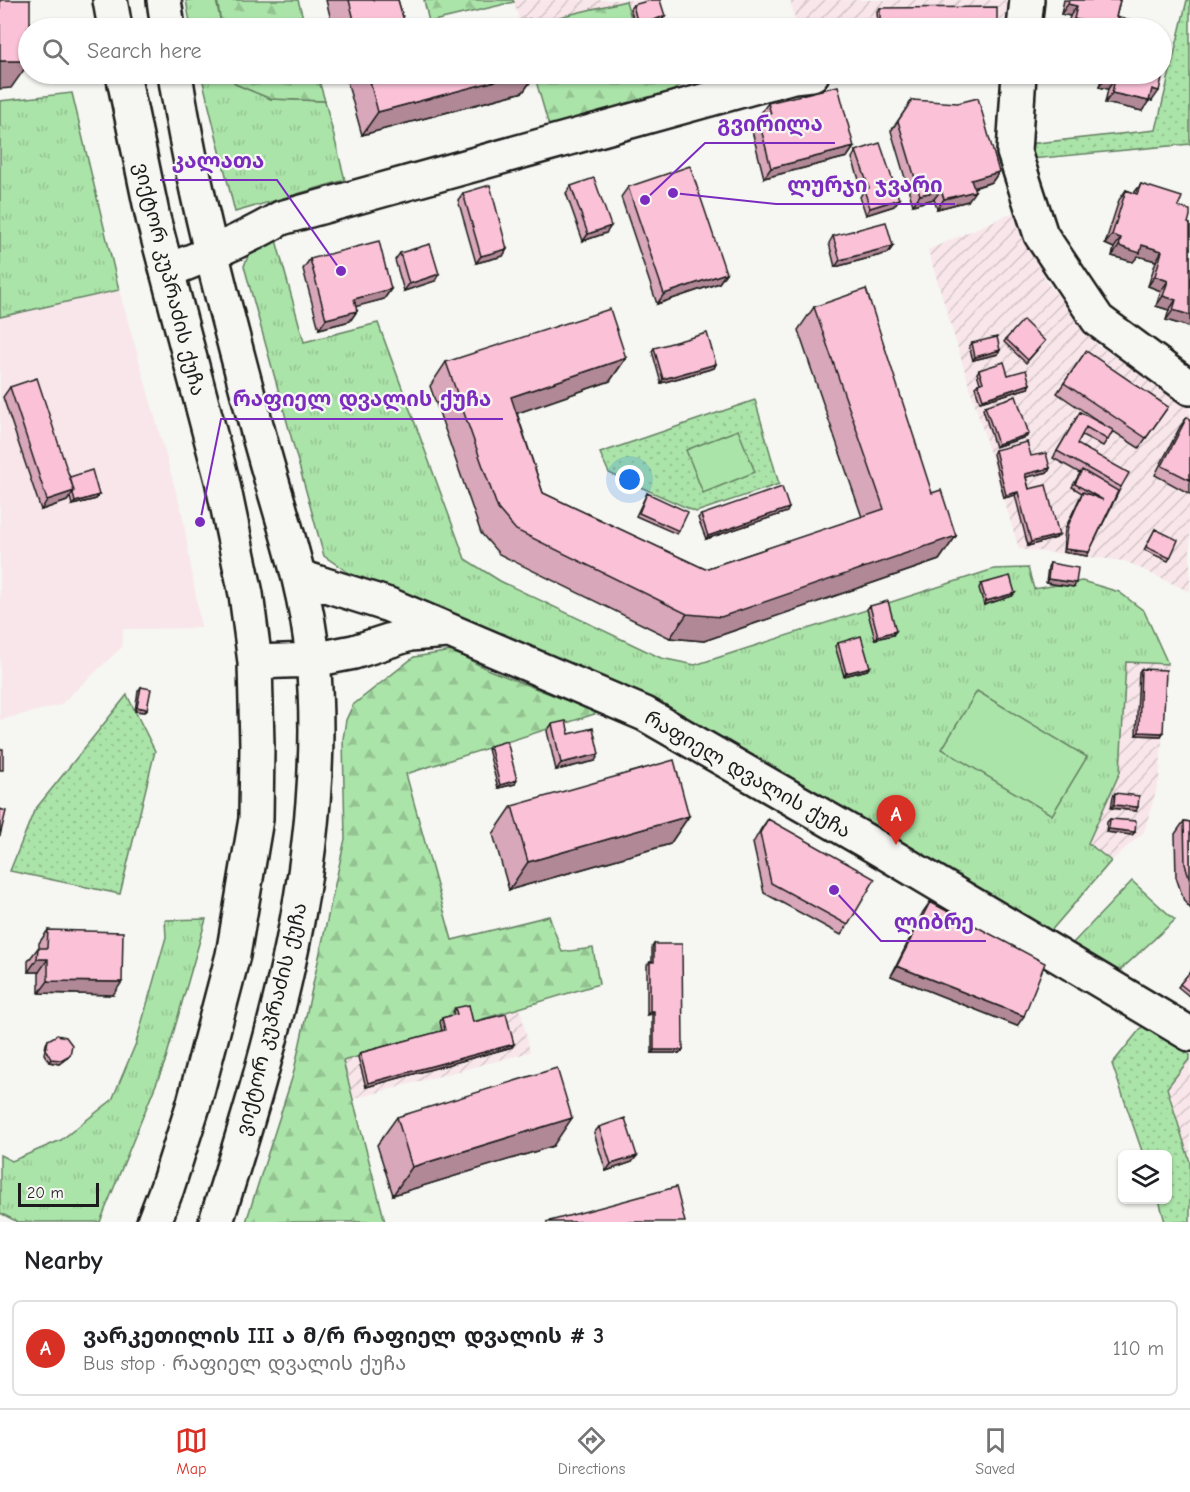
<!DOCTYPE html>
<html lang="en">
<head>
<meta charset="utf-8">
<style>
	body { margin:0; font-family:"Comic Neue","Noto Sans Georgian",sans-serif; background:#f6f6f6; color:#202124 }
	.controls { position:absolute; right:18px; bottom:18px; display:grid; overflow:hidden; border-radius:9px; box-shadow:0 2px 4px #0004 }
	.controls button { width:54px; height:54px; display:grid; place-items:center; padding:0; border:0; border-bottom:2px solid #e0e0e0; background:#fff; color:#202124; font:30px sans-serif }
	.scale { position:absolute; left:18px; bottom:15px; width:81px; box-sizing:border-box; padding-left:6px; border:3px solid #1c1c1c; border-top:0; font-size:16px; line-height:21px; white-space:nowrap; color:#1c1c1c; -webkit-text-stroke:4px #f6f6f2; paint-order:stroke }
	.you { position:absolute; left:630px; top:480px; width:21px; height:21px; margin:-15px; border:4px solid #fff; border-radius:50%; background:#1a73e8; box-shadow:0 0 0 9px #1a73e833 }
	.badge { display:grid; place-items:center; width:39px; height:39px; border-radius:50%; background:#d93025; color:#fff; font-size:20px; font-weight:700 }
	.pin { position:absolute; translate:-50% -50px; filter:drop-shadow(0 2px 3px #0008) }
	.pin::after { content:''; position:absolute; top:32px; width:21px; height:18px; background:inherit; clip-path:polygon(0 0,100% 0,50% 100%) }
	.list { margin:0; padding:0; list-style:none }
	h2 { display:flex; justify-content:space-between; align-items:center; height:78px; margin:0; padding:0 24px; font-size:26px }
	h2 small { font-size:20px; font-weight:400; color:#757577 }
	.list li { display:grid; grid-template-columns:39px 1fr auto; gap:18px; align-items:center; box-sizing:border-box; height:96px; margin:0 12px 12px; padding:0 12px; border:2px solid #e0e0e0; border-radius:9px }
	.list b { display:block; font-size:22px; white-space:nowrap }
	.list p { margin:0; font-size:20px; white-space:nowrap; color:#757577 }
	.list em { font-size:20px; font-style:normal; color:#757577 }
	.icon { flex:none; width:33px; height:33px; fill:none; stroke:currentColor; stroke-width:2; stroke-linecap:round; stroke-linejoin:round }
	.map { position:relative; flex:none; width:1190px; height:1222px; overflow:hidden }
	.search { position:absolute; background:#fff; box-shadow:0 2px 4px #0004; left:18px; right:18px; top:18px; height:66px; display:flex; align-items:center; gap:15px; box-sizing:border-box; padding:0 21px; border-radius:33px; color:#757577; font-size:22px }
	.sheet { height:186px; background:#fff }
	nav { display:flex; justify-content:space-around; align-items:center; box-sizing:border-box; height:84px; border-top:2px solid #e0e0e0; background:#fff; font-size:16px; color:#757577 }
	nav a { display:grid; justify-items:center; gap:3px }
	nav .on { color:#d93025 }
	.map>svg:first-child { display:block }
	.built { fill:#f8e6ea }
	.industrial { fill:url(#industrial-furrows) }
	.grass { fill:url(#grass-tufts); stroke:#648062; stroke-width:1.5 }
	.forest { fill:url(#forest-firs); stroke:#648062; stroke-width:1.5 }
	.park { fill:url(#park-dots); stroke:#648062; stroke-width:1.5 }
	.pitch { fill:#abe4a9; stroke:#648062; stroke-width:1.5 }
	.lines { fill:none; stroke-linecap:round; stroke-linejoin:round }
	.minor-casing { stroke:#1c1c1c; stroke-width:38 }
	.major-casing { stroke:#1c1c1c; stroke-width:38 }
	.minor { stroke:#f6f6f2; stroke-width:33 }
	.major { stroke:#f6f6f2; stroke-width:33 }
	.wall { fill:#d8a7b9; stroke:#1c1c1c; stroke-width:1.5 }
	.shaded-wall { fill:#b08896; stroke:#1c1c1c; stroke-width:1.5 }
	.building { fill:#fbc2d7; stroke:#1c1c1c; stroke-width:1.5 }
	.labels { text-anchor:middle; stroke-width:4.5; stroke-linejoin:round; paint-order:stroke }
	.street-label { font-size:20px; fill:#1c1c1c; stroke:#f6f6f2 }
	.leader { fill:none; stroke:#7b2cbf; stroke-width:2 }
	.callout-dot { fill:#7b2cbf; stroke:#f6f6f2; stroke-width:2 }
	.callout-label { font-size:21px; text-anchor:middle; font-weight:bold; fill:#7b2cbf; stroke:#f6f6f2; stroke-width:4.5; stroke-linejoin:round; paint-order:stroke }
</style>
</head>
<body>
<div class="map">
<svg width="1190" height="1222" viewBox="0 0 1190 1222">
	<defs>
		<pattern id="industrial-furrows" width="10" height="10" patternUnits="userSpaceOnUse" patternTransform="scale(1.5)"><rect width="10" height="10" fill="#f8e6ea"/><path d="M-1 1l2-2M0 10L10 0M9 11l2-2" fill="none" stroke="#d4c5c8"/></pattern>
		<pattern id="grass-tufts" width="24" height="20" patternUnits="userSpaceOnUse" patternTransform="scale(1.5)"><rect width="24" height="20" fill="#abe4a9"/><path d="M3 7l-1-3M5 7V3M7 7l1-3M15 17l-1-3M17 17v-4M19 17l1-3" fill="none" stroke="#93c391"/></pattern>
		<pattern id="forest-firs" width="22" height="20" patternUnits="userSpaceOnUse" patternTransform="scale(1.5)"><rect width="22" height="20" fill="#abe4a9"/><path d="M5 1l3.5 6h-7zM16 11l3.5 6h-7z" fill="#93c391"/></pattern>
		<pattern id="park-dots" width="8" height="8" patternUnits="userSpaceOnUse" patternTransform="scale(1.5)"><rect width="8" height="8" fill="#abe4a9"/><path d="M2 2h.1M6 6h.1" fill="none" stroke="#93c391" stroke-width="1.8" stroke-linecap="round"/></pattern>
	</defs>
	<rect width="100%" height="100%" fill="#f6f6f2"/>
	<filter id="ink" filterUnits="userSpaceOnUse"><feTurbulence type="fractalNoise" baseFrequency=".0167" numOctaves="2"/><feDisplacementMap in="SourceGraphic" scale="12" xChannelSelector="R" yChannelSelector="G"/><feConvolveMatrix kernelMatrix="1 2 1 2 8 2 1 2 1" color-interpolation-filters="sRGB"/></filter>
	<g filter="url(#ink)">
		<path class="built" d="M119 290 182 513 201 628 123 629 122 647 60 705 0 720V317Z"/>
		<path class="industrial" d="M513 0H660L667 28H634L627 1 521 26Z
			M790 0H1008L1004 28H797Z
			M1014 212 1046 281 1098 346 1190 405V592L1125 561 1019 549 928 250Z
			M1126 661 1168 664 1159 780 1144 832 1111 861 1088 843 1120 772Z
			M520 1008 530 1052 353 1099 343 1061Z
			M1190 1058V1162L1167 1088Z"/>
		<path class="grass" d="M186 0H216L222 28H191Z
			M201 74H231L235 84 271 99 325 101 345 180 235 212Z
			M72 93 119 290 0 317V101Z
			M276 240 304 342 378 323 465 559 500 581 661 658 695 665 994 569 1028 568 1034 589 1082 581 1119 592 1144 611 1168 664 1126 662 1120 772 1088 843 1111 861 1049 933 358 579 324 556 244 266 251 249Z
			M1132 881 1175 920 1116 974 1070 946Z
			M206 919 165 1062 100 1222H18L0 1213V1155L12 1161 61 1140 112 1100 136 1043 166 937 165 920Z"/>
		<path class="forest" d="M217 0H298L306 28H222Z
			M424 0H513L514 2 429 22Z
			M626 1 634 28H521V26Z
			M231 74H317L325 101 271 99 235 84Z
			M534 74H679L682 84 668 94 549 126Z
			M452 651 489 670 598 713 406 774 452 940 549 916 562 952 593 948 599 984 343 1061 385 1222H246L293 1075 345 839 343 739 346 720 353 705 414 657Z"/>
		<path class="park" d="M1187 0H1190V144L1031 159 1028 144 1156 130Z
			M755 400 779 484 696 512 609 473 600 453Z
			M127 695 155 751 120 894 10 871 34 811Z
			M1145 1023 1190 1055V1058L1167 1088 1190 1162V1222H1165L1159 1200H1168V1154H1143L1112 1064Z"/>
		<path class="pitch" d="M738 430 755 472 703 493 686 450Z
			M977 691 1087 757 1052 815 942 749Z"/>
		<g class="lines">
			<g class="minor-casing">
				<path id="minor" d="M1024 28 1027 0
					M1019 74 1014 152 1041 235 1098 320 1190 388
					M167 271C206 256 244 240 281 218L793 76 812 74
					M300 577 389 605 645 714 871 844 1190 1034
					M313 660 354 652 410 634 447 631"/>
			</g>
			<g class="major-casing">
				<path id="major" d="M110 0 115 28
					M164 0 168 28
					M123 74 153 218 222 480 246 594 255 662 257 746 256 819 233 955 194 1103 167 1188 154 1222
					M175 74C194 197 227 316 259 436 279 511 306 583 313 660 330 853 273 1041 216 1222
					M255 662 313 660"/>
			</g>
			<use href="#minor" class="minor"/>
			<use href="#major" class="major"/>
		</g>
		<path class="wall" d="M326 0H398L406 28H333Z
			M1064 0H1120L1116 17 1146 28H1067L1070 16 1061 14Z
			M633 5 665 16 662 20 636 28 630 9Z
			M880 8 997 28H878L877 11Z
			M345 74H536L523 92 362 135Z
			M1105 74H1161L1152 101 1149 100 1142 111 1105 103 1108 89 1099 87 1101 79Z
			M912 100 999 172 992 182 974 188 968 201 937 209 934 199 913 205 891 131Z
			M768 103 854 147 847 157 764 178 751 127 758 117 762 116 761 113Z
			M856 151 899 199 894 206 866 215 860 197 863 192 852 158Z
			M1141 184 1178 207 1188 223 1190 224V327L1166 320 1169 310 1156 306 1161 291 1148 286 1156 261 1138 256 1133 262 1112 256 1114 248 1105 244 1119 200 1126 190 1134 193Z
			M571 186 606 233 583 241 566 193Z
			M628 187 726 273 719 283 657 304 621 197Z
			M463 193 507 249 503 256 476 263 458 200Z
			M833 236 893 246 888 253 835 267 829 243Z
			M400 253 435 281 404 291 395 260Z
			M310 259 391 289 384 299 355 306 357 311 350 321 319 329 303 269Z
			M814 307 932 493 956 536 939 560 704 641 670 638 499 554 481 533 430 386 446 362 626 358 610 381 517 413 543 493 705 569 862 517 798 330Z
			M1006 339 1045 341 1026 363 1004 342Z
			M972 343 1000 350 998 354 973 360 969 347Z
			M654 348 716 364 714 368 661 383 652 351Z
			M1086 351 1168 407 1139 448 1113 431 1103 446 1082 435 1077 444 1121 487 1087 556 1063 552 1065 529 1082 493 1072 487 1080 473 1053 458 1080 412 1110 429 1057 393Z
			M979 370 1008 375 1028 388 980 402 975 387 978 384 980 383 977 373Z
			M10 387 70 477 99 495 96 499 72 505 70 497 67 501 41 510 3 397Z
			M985 406 1026 437 995 447 983 409Z
			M1187 417 1190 419V494L1155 475 1180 427Z
			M995 450 1031 456 1050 468 1048 472 1026 477 1029 489 1056 538 1028 546 1015 495 1004 498 993 454Z
			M647 493 679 531 677 534 636 516Z
			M787 512 706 539 698 518 701 515Z
			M1155 529 1170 558 1168 561 1144 550Z
			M1050 563 1074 587 1046 583 1048 567Z
			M981 584 1012 596 984 605 979 588Z
			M870 606 893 635 875 639 867 609Z
			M838 643 867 670 844 676 835 646Z
			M1141 669 1163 733 1161 736 1136 735 1139 672Z
			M141 687 147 709 145 712 135 711 138 691Z
			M552 724 569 734 595 761 556 770 547 731Z
			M490 746 515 784 498 788 488 749Z
			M1115 793 1136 811 1111 808 1113 796Z
			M512 806 689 816 670 844 509 890 493 834Z
			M768 819 848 925 841 935 764 893 753 843 761 829Z
			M1110 819 1135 832 1132 835 1106 832 1107 822Z
			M1184 821 1190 822V908L1184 901 1176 877 1175 834Z
			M930 902 1017 1026 891 976 923 912Z
			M48 930 113 995 39 993V972H28V961L38 948H39V943Z
			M654 944 683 1050 680 1053H652V1014L647 1015V965L650 962H652V947Z
			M1190 972V995L1189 996 1178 987Z
			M455 1008 473 1022 514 1044 512 1047 366 1087 358 1057 360 1053 442 1031 440 1022 442 1018 454 1015 453 1012Z
			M48 1040 67 1058 59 1064 49 1062 44 1054 46 1044Z
			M397 1117 553 1146 393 1195 377 1145Z
			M599 1127 632 1162 606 1171 594 1133Z"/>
		<path class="shaded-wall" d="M1068 4 1077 6 1070 16 1061 14Z
			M665 16 662 20 636 28 638 25Z
			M1074 19 1092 23 1088 28H1068Z
			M0 61H28V64L11 88 0 89Z
			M522 74H536L523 92 362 135 378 112Z
			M1106 77 1115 79 1108 89 1099 87Z
			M1152 89 1159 91 1152 101 1145 99Z
			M1112 93 1149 101 1142 111 1105 103Z
			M854 147 847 157 764 178 771 168Z
			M999 172 992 182 965 190 971 180Z
			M941 190 934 199 913 205 920 195Z
			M975 191 968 201 937 209 944 199Z
			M899 199 894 206 866 215 870 208Z
			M611 226 606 233 583 241 588 234Z
			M1112 235 1121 238 1114 248 1105 244Z
			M1142 245 1162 251 1156 261 1138 256 1133 262 1112 256 1119 246Z
			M893 246 888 253 835 267 840 260Z
			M507 249 503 256 476 263 481 256Z
			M726 273 719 283 657 304 664 294Z
			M439 274 435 281 404 291 409 284Z
			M1155 276 1168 281 1161 291 1148 286Z
			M391 289 384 299 347 309 354 299Z
			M1163 296 1176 300 1169 310 1156 306Z
			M1173 310 1190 315V327L1166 320Z
			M357 311 350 321 319 329 326 319Z
			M1000 350 998 354 973 360 975 357Z
			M626 358 610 381 495 421 511 397Z
			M716 364 714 368 661 383 663 379Z
			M1030 384 1028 388 980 402 983 399Z
			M1029 434 1026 437 995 447 998 444Z
			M1050 468 1048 472 1023 478 1025 474Z
			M74 491 67 501 41 510 47 500Z
			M1018 492 1015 495 1004 498 1006 495Z
			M99 495 96 499 72 505 75 502Z
			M789 508 787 512 706 539 708 536Z
			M1059 535 1056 538 1028 546 1031 542Z
			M956 536 939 560 704 641 670 638 687 614Z
			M1065 549 1089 552 1087 556 1063 552Z
			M1048 579 1076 583 1074 587 1046 583Z
			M1015 593 1012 596 984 605 986 601Z
			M896 631 893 635 875 639 878 636Z
			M870 667 867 670 844 676 846 673Z
			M137 707 147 709 145 712 135 711Z
			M1139 732 1163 733 1161 736 1136 735Z
			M599 754 595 761 556 770 561 763Z
			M517 780 515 784 498 788 500 785Z
			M1114 805 1138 807 1136 811 1111 808Z
			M689 816 670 844 509 890 528 862Z
			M1109 829 1135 832 1132 835 1106 832Z
			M37 959H48L39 972H28Z
			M897 966 1024 1016 1017 1026 891 976Z
			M48 981 122 982 113 995 39 993Z
			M650 1011H654L652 1014 647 1015Z
			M514 1044 512 1047 366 1087 368 1083Z
			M654 1050H683L680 1053H652Z
			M70 1055 67 1058 59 1064 49 1062 51 1059Z
			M572 1118 553 1146 393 1195 412 1167Z
			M637 1156 632 1162 606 1171 611 1164Z"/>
		<path class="building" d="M0 0H30V28H28V61H0Z
			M349 0H398L406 28H356Z
			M651 0H660L665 16 638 25 633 5Z
			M1069 0H1120L1116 17 1147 25 1146 28H1090L1092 23 1074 19 1077 6 1068 4Z
			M997 7V28H880V8Z
			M530 19 532 28H486Z
			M1161 54 1167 55 1159 91 1152 89 1149 101 1112 93 1115 79 1106 77 1107 74H1161Z
			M368 74H522L378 112Z
			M838 86 854 147 771 168 758 117 771 114 768 103Z
			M978 98 999 172 971 180 975 191 944 199 941 190 920 195 898 121 912 100 958 103Z
			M880 143 899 199 870 208 864 190 869 188 856 151Z
			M690 166 726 273 664 294 628 187Z
			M594 178 611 226 588 234 571 186Z
			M1141 184 1182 197 1178 207 1190 210V216L1188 223 1190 224V315L1173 310 1176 300 1163 296 1168 281 1155 276 1162 251 1142 245 1140 253 1119 246 1121 238 1112 235 1126 190 1137 194Z
			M490 185 507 249 481 256 463 193Z
			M886 222 893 246 840 260 833 236Z
			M379 241 391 289 354 299 357 311 326 319 310 259Z
			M430 244 439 274 409 284 400 253Z
			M866 289 932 493 941 490 956 536 721 617 687 614 516 530 498 509 446 362 610 309 626 358 511 397 543 493 705 569 884 509 814 307Z
			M1023 320 1045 341 1028 360 1006 339Z
			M707 333 716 364 663 379 654 348Z
			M997 337 1000 350 975 357 972 343Z
			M1086 351 1168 407 1146 438 1064 383Z
			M1004 362 1008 375 1026 370 1030 384 983 399 978 384 983 382 979 370Z
			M37 378 74 491 47 500 10 387Z
			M1016 396 1029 434 998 444 985 406Z
			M1080 412 1113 430 1108 440 1086 427 1077 444 1129 473 1121 487 1057 451Z
			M1187 417 1190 419V480L1162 466Z
			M1027 442 1031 456 1046 453 1050 468 1025 474 1029 489 1046 485 1059 535 1031 542 1018 492 1006 495 995 450Z
			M92 470 99 495 75 502 73 494 74 491 70 477Z
			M1082 470 1118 491 1089 552 1065 549 1068 526 1083 492 1103 500 1075 484Z
			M782 487 789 508 708 536 701 515Z
			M647 493 688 512 679 531 639 513Z
			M1155 529 1178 540 1170 558 1146 547Z
			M1050 563 1078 568 1076 583 1048 579Z
			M1010 576 1015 593 986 601 981 584Z
			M888 601 896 631 878 636 870 606Z
			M861 636 870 667 846 673 838 643Z
			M1141 669 1166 670 1163 733 1139 732Z
			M141 687 151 689 147 709 137 707Z
			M566 721 569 734 593 728 599 754 561 763 552 724Z
			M507 741 517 780 500 785 490 746Z
			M0 749H3V770H0Z
			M674 760 689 816 528 862 512 806Z
			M1115 793 1139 796 1138 807 1114 805Z
			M0 809 6 811 0 836Z
			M768 819 875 879 848 925 771 883 760 833Z
			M1110 819 1136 821 1135 832 1109 829Z
			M1184 821 1190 822V880L1185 864Z
			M930 902 1045 963 1024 1016 897 966Z
			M48 930 123 932 122 982 48 981V959H37L38 948H47Z
			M654 944H682L683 1050H654V1011H650V962H654Z
			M1190 972V992L1180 984Z
			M469 1005 473 1022 506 1014 514 1044 368 1083 360 1053 445 1030 442 1018 457 1014 455 1008Z
			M57 1035 66 1037 72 1045 70 1055 61 1060 51 1059 46 1050 48 1040Z
			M557 1068 572 1118 412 1167 397 1117Z
			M625 1118 637 1156 611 1164 599 1127Z
			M676 1187 685 1222H546Z"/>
	</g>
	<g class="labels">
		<g class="street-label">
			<text transform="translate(170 279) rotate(76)" y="7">ვიქტორ კუპრაძის ქუჩა</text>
			<text transform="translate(748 774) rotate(30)" y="7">რაფიელ დვალის ქუჩა</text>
			<text transform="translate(271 1019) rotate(-76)" y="7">ვიქტორ კუპრაძის ქუჩა</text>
		</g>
	</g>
	<path class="leader" d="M645 200L705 143H835M341 271L277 180H160M673 193L776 204H955M200 522L221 419H503M834 890L881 941H986"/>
	<g class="callout-dot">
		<circle cx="645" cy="200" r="6"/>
		<circle cx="341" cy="271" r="6"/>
		<circle cx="673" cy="193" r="6"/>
		<circle cx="200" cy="522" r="6"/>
		<circle cx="834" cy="890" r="6"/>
	</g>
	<g class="callout-label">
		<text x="770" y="131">გვირილა</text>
		<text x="218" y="168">კალათა</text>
		<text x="865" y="192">ლურჯი ჯვარი</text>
		<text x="362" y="406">რაფიელ დვალის ქუჩა</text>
		<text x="934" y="929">ლიბრე</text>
	</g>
</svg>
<div class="controls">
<button><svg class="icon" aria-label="layers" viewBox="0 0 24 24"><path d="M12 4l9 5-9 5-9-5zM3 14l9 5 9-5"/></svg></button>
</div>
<div class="scale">20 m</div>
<div class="you"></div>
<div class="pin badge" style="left:896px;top:845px">A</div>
<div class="search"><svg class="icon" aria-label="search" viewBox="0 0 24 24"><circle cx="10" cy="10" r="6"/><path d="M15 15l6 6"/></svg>Search here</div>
</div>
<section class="sheet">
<h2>Nearby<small></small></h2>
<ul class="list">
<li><span class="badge">A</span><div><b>ვარკეთილის III ა მ/რ რაფიელ დვალის # 3</b><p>Bus stop · რაფიელ დვალის ქუჩა</p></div><em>110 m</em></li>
</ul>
</section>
<nav>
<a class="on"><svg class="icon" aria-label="map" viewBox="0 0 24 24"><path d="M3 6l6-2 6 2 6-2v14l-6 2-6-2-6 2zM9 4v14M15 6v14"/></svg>Map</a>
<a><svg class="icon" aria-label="directions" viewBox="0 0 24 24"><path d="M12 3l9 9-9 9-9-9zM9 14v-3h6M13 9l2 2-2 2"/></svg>Directions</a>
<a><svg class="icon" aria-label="saved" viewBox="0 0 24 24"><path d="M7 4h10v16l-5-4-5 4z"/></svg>Saved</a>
</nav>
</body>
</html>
